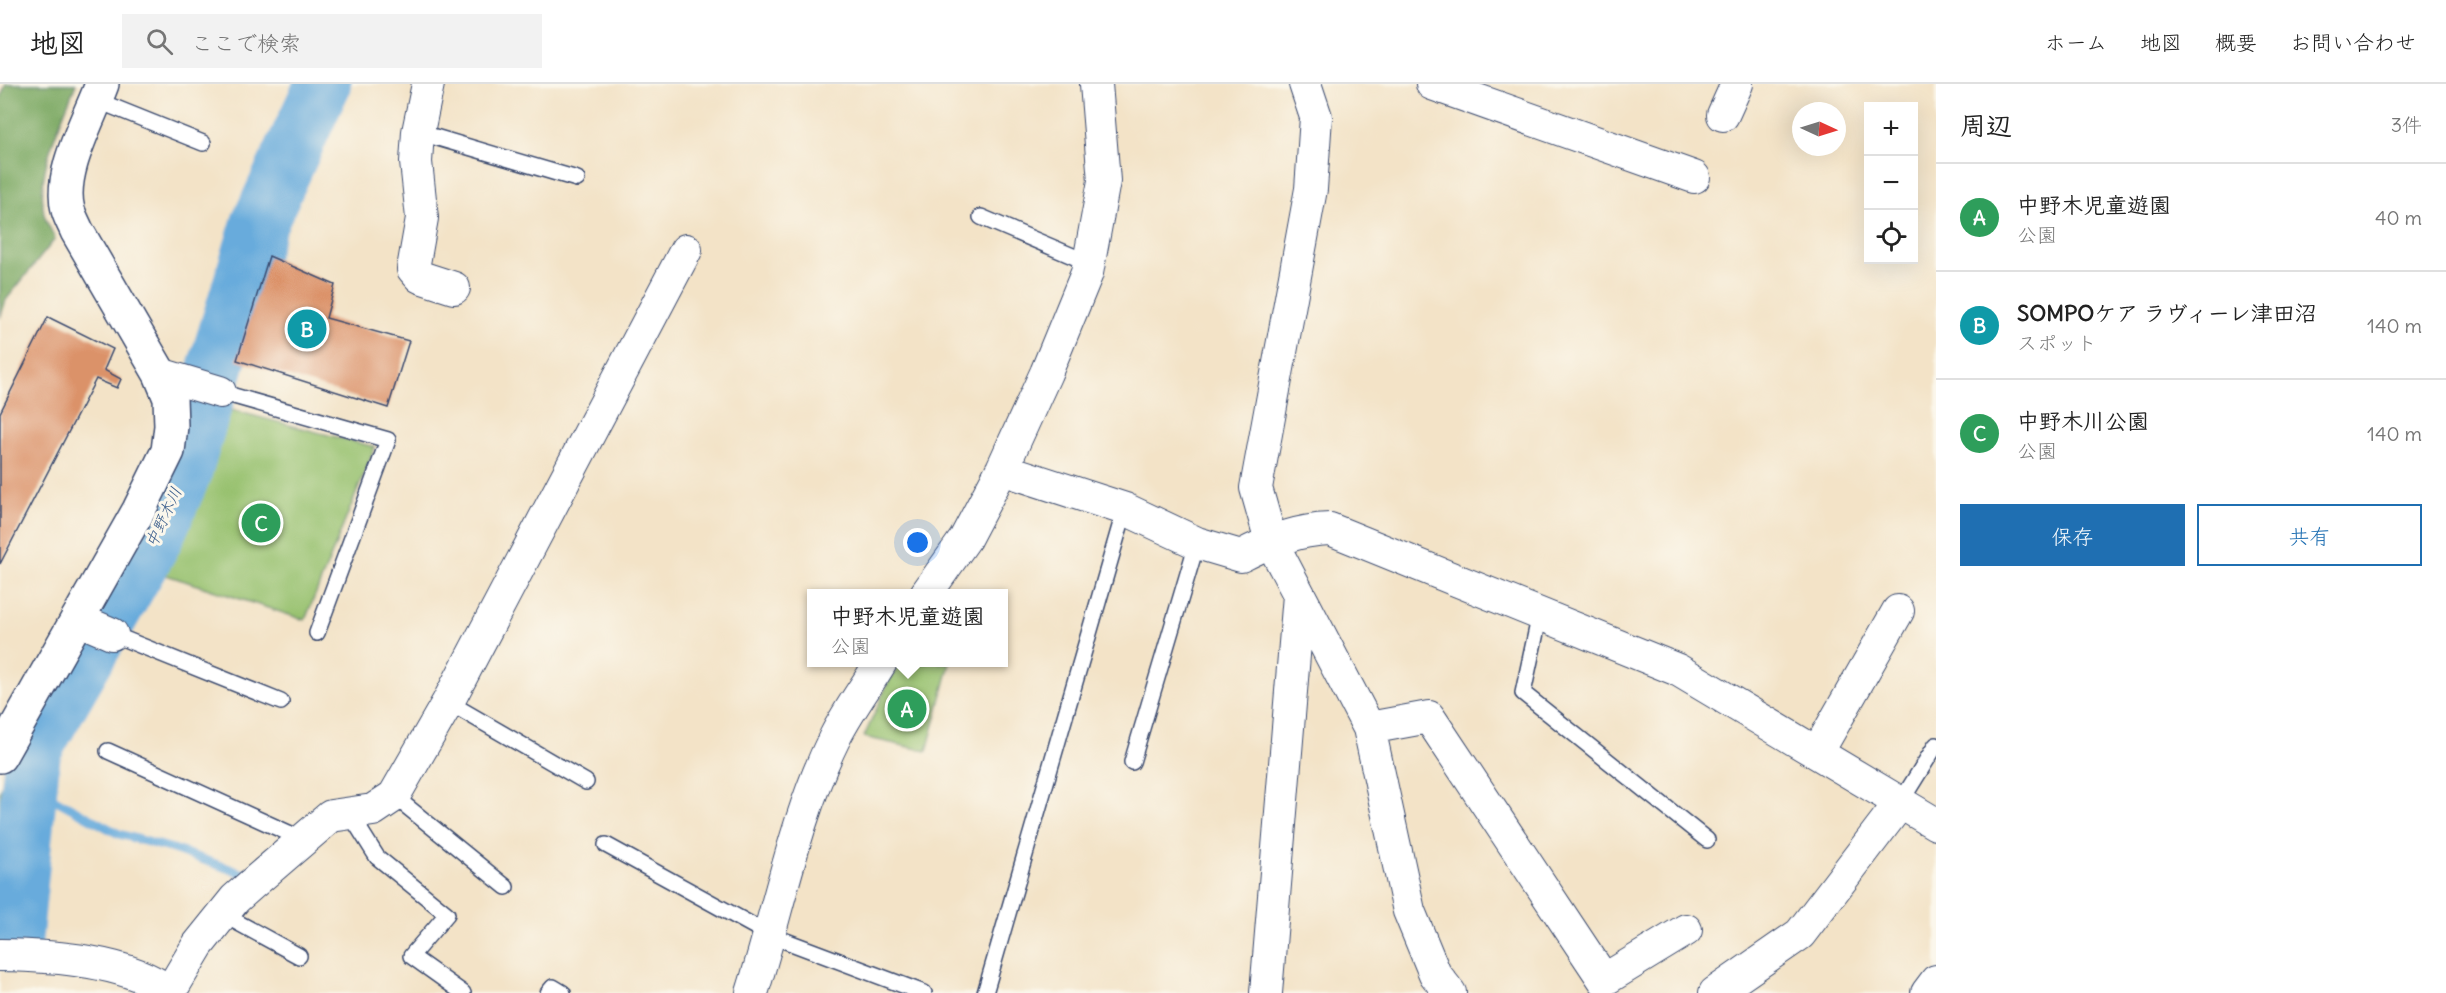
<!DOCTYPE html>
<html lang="ja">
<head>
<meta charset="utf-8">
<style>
	body { margin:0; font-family:Delius,"Klee One",sans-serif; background:#f2f2f2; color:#222 }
	.controls { position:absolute; right:18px; top:18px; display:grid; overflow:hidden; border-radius:0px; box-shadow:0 6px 24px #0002 }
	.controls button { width:54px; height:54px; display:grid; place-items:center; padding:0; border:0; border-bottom:2px solid #e0e0e0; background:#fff; color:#222; font:30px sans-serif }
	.compass { position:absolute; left:1792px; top:18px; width:54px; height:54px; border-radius:50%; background:#fff; box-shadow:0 6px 24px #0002; rotate:94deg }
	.you { position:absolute; left:918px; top:459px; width:21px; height:21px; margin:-15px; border:4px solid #fff; border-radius:50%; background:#1a73e8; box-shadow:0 0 0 9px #1a73e833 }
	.badge { display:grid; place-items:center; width:39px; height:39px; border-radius:50%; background:#1f6fb2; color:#fff; font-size:20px; font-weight:700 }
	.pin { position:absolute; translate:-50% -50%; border:3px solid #fff; box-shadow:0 2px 6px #0006 }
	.popup { position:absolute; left:807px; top:505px; width:201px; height:78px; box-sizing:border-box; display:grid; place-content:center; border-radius:0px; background:#fff; filter:drop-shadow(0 2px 4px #0005); font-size:20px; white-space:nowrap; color:#767676 }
	.popup b { font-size:22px; color:#222 }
	.popup::after { content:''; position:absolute; left:50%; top:100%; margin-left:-12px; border:12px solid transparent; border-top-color:#fff }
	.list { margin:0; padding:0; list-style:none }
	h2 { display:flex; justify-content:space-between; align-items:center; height:78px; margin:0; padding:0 24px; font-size:26px }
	h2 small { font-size:20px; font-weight:400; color:#767676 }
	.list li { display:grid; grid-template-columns:39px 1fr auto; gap:18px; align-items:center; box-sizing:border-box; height:108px; padding:0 24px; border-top:2px solid #e0e0e0 }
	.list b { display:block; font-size:22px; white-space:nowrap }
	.list p { margin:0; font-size:20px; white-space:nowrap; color:#767676 }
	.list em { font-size:20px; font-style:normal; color:#767676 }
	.actions { display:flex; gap:12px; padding:18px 24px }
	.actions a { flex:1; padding:14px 0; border:2px solid #1f6fb2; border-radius:0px; text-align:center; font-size:21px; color:#1f6fb2 }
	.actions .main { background:#1f6fb2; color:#fff }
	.icon { flex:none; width:33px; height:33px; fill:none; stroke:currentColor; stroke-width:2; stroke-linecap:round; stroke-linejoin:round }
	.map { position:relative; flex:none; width:1936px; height:909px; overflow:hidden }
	header { display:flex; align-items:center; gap:36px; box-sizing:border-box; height:84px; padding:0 30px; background:#fff; border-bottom:2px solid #e0e0e0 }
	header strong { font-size:28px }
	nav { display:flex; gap:33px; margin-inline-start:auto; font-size:21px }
	.search { width:420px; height:54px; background:#f2f2f2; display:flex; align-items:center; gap:15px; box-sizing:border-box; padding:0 21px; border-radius:0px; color:#767676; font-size:22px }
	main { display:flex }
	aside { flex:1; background:#fff }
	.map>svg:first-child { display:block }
	.green { fill:#97c16e; stroke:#597866; stroke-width:1.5 }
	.forest { fill:#79a761; stroke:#4a6b60; stroke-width:1.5 }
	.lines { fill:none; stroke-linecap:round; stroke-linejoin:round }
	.stream { stroke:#67abdc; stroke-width:9 }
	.river { stroke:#67abdc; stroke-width:56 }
	.building { fill:#db9269 }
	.service-casing { stroke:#3b4a6e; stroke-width:18 }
	.minor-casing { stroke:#3b4a6e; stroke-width:34 }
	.tertiary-casing { stroke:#3b4a6e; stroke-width:36 }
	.service { stroke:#fff; stroke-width:15 }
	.minor { stroke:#fff; stroke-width:32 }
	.tertiary { stroke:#fff; stroke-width:33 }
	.labels { text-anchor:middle; stroke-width:6; stroke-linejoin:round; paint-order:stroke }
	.water-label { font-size:16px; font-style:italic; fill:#365a8a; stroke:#fbf7ec }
</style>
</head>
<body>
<header>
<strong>地図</strong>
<div class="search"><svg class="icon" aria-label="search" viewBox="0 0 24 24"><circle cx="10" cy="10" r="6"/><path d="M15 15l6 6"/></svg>ここで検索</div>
<nav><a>ホーム</a><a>地図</a><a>概要</a><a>お問い合わせ</a></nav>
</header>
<main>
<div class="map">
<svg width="1936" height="909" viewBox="0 0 1936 909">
	<rect width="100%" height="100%" fill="#fbf7ec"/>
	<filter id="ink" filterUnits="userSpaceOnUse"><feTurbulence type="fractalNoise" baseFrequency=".0167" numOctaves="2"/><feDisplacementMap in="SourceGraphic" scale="12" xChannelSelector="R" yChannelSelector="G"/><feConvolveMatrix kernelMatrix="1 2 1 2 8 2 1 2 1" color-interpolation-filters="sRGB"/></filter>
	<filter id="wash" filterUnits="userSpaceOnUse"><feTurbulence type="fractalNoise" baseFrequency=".008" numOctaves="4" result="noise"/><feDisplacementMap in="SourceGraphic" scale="24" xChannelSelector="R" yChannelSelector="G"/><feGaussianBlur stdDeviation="1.35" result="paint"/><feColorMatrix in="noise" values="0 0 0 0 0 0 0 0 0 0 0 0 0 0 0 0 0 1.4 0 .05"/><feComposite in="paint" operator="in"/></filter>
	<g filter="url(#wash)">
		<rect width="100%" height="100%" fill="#f3e3c7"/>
		<path class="green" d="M216 322 375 363 305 536 154 487 187 419Z
			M901 579H950L927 667 864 653 889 597Z
			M25 661 3 862 0 861V707Z"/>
		<path class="forest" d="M6 0H76C60 41 36 85 44 130 46 138 52 147 55 155L6 216 0 234V16Z"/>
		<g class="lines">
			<path class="stream" d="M29 707 49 712 119 750 173 765 247 791"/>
			<path class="river" d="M14 860 33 667 155 454 184 388 259 140 323 0"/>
		</g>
		<g id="blocks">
			<path class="building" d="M269 172 335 201 326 234 409 257 388 324 237 276Z
				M48 233 113 265 104 286 121 295 117 304 96 295 0 480V329Z"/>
		</g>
	</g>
	<g filter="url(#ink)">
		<use href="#blocks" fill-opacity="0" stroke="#3b4a6e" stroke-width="1.5"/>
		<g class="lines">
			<g class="service-casing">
				<path id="service" d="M96 16 203 59
					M418 48 577 95
					M981 133 1089 179
					M220 308 388 356 317 549
					M1540 530 1523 609 1707 756
					M112 550 281 618
					M448 618 586 698
					M108 667 304 756
					M1132 678 1197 459
					M394 712 506 803
					M1900 719 1936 661
					M350 730 377 773 447 830 411 872 463 909
					M606 761 770 851 924 909
					M222 830 299 872
					M548 909 553 903 563 909
					M985 909 1125 425"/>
			</g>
			<g class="minor-casing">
				<path id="minor" d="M428 0 418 48 416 78 422 134 413 185 420 193 454 204
					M1305 0 1316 33 1311 105 1256 404 1271 457 1369 644 1409 827 1435 890 1450 909
					M1432 0 1694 93
					M1723 31 1737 0
					M160 290 220 308
					M1002 385 1125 425 1197 459 1241 472C1270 457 1297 446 1330 445L1678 586 1936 740
					M926 510 965 455 1002 385 1046 289 1087 189 1104 97 1096 0
					M77 535 112 550
					M1369 644 1429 633 1604 896 1686 846
					M1817 669 1898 527
					M0 871C54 872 127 876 171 909
					M170 908 198 861 235 815 252 800 331 732 373 726 394 712 448 618 686 166
					M752 909C779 824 795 733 835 653 848 627 866 603 881 578
					M1266 909 1299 511
					M1715 909 1800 850 1900 719
					M1927 909 1936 897"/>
			</g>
			<g class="tertiary-casing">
				<path id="tertiary" d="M0 672 139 426 168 367 171 342 170 314 160 290 77 147C74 140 70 133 68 126 58 88 89 36 102 0"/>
			</g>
			<use href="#service" class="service"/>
			<use href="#minor" class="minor"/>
			<use href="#tertiary" class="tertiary"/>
		</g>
	</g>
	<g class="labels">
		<g class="water-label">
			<text transform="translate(163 433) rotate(-65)" y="6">中野木川</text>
		</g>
	</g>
</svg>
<div class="controls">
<button>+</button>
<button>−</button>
<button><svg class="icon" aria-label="locate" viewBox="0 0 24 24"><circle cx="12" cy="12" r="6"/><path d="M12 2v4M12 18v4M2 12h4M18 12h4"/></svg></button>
</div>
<svg class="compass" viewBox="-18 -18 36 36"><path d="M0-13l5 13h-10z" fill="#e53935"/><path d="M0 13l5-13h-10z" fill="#767676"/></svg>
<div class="you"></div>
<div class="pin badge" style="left:907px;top:625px;background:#2e9e5b">A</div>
<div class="popup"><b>中野木児童遊園</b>公園</div>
<div class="pin badge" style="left:307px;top:245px;background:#0f9aa8">B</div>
<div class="pin badge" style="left:261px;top:439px;background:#2e9e5b">C</div>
</div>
<aside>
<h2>周辺<small>3件</small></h2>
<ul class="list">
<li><span class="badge" style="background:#2e9e5b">A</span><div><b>中野木児童遊園</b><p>公園</p></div><em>40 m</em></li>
<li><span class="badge" style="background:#0f9aa8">B</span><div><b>SOMPOケア ラヴィーレ津田沼</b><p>スポット</p></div><em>140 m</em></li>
<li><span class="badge" style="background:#2e9e5b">C</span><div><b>中野木川公園</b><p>公園</p></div><em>140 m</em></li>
</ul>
<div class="actions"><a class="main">保存</a><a>共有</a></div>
</aside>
</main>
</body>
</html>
